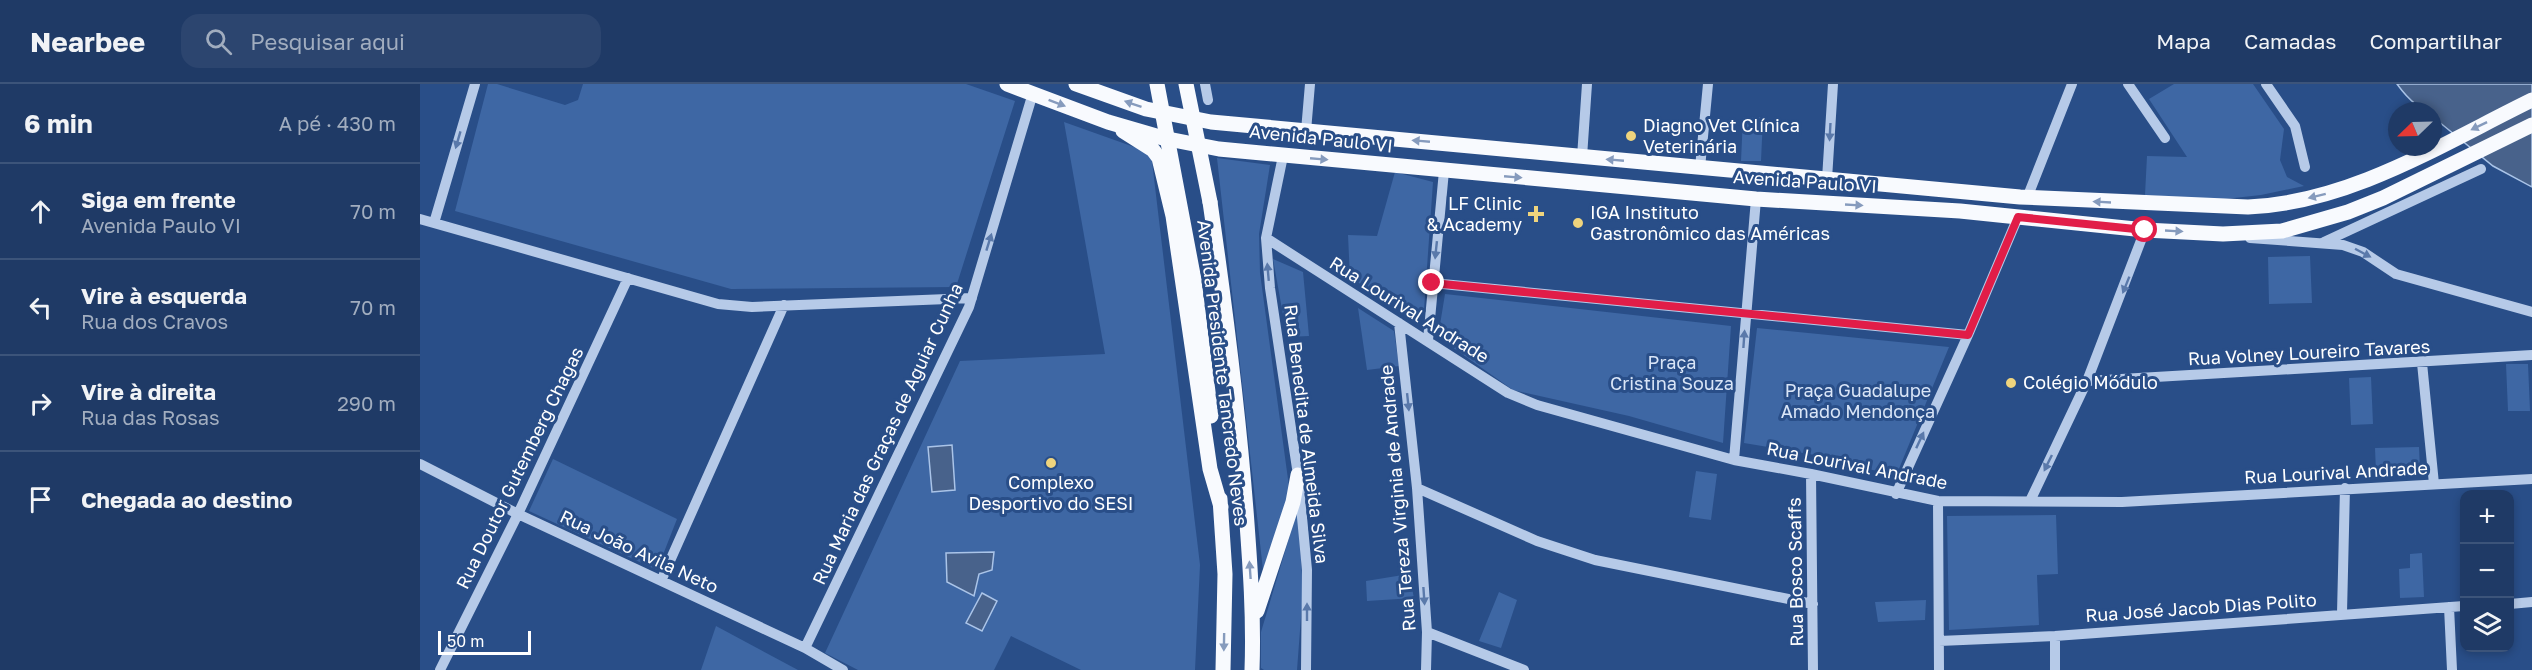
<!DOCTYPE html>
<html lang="pt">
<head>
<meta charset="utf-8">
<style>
	body { margin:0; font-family:"Golos Text",sans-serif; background:#2c456f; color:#f1f3f6 }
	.controls { position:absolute; right:18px; bottom:18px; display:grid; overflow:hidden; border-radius:12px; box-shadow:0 3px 9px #0003 }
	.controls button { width:54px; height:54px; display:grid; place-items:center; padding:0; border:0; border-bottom:2px solid #3c547a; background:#1f3a66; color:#f1f3f6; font:30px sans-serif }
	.compass { position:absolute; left:1968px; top:18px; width:54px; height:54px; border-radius:50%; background:#1f3a66; box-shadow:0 3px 9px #0003; rotate:247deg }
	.scale { position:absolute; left:18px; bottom:15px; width:93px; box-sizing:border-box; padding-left:6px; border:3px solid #fff; border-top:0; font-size:16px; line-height:21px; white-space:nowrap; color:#fff; -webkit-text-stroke:4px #294e88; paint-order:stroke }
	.stop { position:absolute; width:18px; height:18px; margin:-14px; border:4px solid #e11d48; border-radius:50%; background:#fff }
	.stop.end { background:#e11d48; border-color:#fff; box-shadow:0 2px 6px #0008 }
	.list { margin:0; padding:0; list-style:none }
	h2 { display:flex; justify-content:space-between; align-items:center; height:78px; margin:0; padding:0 24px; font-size:26px }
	h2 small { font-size:20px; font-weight:400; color:#a1adbf }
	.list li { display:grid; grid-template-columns:39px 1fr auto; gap:18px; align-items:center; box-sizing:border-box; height:96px; padding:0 24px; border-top:2px solid #3c547a }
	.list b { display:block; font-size:22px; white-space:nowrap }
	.list p { margin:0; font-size:20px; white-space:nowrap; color:#a1adbf }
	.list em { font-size:20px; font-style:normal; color:#a1adbf }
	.icon { flex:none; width:33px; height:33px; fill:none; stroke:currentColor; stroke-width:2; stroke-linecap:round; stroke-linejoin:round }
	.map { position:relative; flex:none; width:2112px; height:586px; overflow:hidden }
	header { display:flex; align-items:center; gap:36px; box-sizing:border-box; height:84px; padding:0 30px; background:#1f3a66; border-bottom:2px solid #3c547a }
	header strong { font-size:28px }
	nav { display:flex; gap:33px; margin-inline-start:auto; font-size:21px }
	.search { width:420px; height:54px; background:#2c456f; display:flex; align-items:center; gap:15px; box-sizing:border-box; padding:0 21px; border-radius:18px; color:#a1adbf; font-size:22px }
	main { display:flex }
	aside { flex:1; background:#1f3a66 }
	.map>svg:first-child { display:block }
	.green { fill:#3e67a4 }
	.water { fill:#48628b; stroke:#aac4e8; stroke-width:1.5 }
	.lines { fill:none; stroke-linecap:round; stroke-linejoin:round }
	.minor { stroke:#b6cae8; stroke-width:10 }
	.major { stroke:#f8fafe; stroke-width:15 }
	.major-bridge { stroke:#f8fafe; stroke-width:15 }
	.oneway { fill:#869bbd }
	.oneway2 { fill:#5a79aa }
	.route { stroke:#e11d48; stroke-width:8 }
	.poi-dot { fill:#efd47d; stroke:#294e88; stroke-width:2 }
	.labels { text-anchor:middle; stroke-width:6; stroke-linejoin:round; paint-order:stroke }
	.poi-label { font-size:18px; fill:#fff; stroke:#294e88; text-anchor:start }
	.street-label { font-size:18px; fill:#fff; stroke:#294e88 }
	.park-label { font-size:18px; fill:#d9e5f7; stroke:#294e88 }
</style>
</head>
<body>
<header>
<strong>Nearbee</strong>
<div class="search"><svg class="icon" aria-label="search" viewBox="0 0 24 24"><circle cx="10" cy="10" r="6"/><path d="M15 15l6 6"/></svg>Pesquisar aqui</div>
<nav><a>Mapa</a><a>Camadas</a><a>Compartilhar</a></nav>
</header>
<main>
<aside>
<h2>6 min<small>A pé · 430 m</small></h2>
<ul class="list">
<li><svg class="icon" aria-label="ahead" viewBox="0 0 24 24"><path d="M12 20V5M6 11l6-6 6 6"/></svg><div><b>Siga em frente</b><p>Avenida Paulo VI</p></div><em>70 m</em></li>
<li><svg class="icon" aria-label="left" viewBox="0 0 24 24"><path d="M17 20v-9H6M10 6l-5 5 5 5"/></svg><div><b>Vire à esquerda</b><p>Rua dos Cravos</p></div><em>70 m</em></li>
<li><svg class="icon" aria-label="right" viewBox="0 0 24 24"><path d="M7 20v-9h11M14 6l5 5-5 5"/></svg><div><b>Vire à direita</b><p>Rua das Rosas</p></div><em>290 m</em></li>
<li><svg class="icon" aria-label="arrive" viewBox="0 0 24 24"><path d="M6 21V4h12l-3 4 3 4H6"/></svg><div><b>Chegada ao destino</b></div></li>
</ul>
</aside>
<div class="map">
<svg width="2112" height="586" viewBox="0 0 2112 586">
	<rect width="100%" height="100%" fill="#294e88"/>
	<path class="green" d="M68 0H77L145 21 158 16 163 0H546L595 17 536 203 311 205 35 127Z
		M1754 0H1833L1864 45 1860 76 1867 93 1884 102 1841 111 1796 116 1725 111 1727 72 1767 73 1729 15Z
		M1323 33H1343L1341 77H1321Z
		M644 38 731 69 780 481 775 586H661L591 552 574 586H438L405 569 540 277 685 270Z
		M797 74 850 81 839 150 840 189 870 410 843 486Z
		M975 88 1013 98 1004 226 994 230 930 194 928 151 957 152Z
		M1890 172 1892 219 1849 220 1848 173Z
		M853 175 883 188 889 252 867 253Z
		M1025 210 1311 242 1303 359 1209 332 1093 306 1018 253Z
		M938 224 974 247 979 282 947 286Z
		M1337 244 1529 263 1476 392 1395 371 1324 359Z
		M2086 280H2108L2110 327H2088Z
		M1951 293 1953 340 1931 341 1929 294Z
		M1999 363 2000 386 1956 388 1955 364Z
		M133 375 257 435 237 486 109 427Z
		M1276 387 1297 390 1291 436 1269 433Z
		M878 424 883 507 877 586H844L841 584V548Z
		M1636 431 1638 490 1617 491 1619 541 1529 546 1527 432Z
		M2002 469 2004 513 1980 514 1979 485 1990 484V470Z
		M989 490 994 514 947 517 946 497Z
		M1079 508 1097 516 1081 564 1059 557Z
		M1506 516 1505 536 1458 538 1455 518Z
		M296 542 378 586H281Z"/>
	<path class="water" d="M1977 0H2112V103L2073 82 2013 33V27C1999 27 1985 11 1977 0Z
		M532 361 535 406 512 408 508 363Z
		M574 468 572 486 559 490 554 512 527 498 526 469Z
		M562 509 577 517 562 547 546 539Z"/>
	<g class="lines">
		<path class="minor" d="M785 0 788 16
			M1708 0 1745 54
			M1846 0 1875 42 1885 83
			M886 47 890 0
			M863 72 846 154 850 204 878 391 887 486 886 586
			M1162 73 1167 0
			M1280 84 1288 0
			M1407 95 1413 0
			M1607 114 1652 0
			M0 135 298 220 332 223 552 214
			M14 139 55 0
			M846 154 1088 309 1117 321 1314 376 1391 390 1518 417 1702 418 2112 395
			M1830 154 1923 161 1943 168 1976 190 2112 228
			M1904 158 2061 85
			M1012 199 1548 251
			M979 239 997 404 1007 548 1006 586
			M1008 256 1024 87
			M2002 279 2014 400
			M1667 297 2112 271
			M1314 376 1336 115
			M0 380 98 430 385 564 423 586
			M1391 390 1393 586
			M997 404 1117 457 1175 476 1393 520
			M1476 410 1548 251 1598 133
			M1518 417 1519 586
			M1610 417 1667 297 1725 146
			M241 497 364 221
			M2090 520 2112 518
			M2029 523 2032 586
			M1922 529 1925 404
			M1007 548 1104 586
			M1635 552V586
			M1519 557 1635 552 2044 522
			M385 564 549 223 613 9
			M20 586 98 430 208 194"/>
		<path class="major" d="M587 0 688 38 743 54 799 65 1336 115 1540 127 1725 146 1803 150 1862 147 1928 128 1963 114 2112 41
			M656 0 726 25 791 38 1600 113 1828 123C1929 119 2022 60 2112 16
			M703 47 733 66 739 74 753 132 790 385 801 423
			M790 118C805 221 818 323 826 426 830 480 834 532 832 586
			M800 415 805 490 803 586
			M837 527 873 418 878 391"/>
		<path class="major-bridge" d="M737 0 774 196 791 332
			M766 0 790 118"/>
	</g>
	<defs><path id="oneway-solid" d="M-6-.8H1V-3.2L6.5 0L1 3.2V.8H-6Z" transform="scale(1.5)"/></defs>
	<g class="oneway">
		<use href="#oneway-solid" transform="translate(637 19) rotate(21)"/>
		<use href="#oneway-solid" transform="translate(713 20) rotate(-161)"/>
		<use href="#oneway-solid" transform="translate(2059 42) rotate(154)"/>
		<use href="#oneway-solid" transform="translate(1001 57) rotate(-175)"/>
		<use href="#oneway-solid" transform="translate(899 75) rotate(5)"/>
		<use href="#oneway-solid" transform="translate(1195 76) rotate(-175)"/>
		<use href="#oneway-solid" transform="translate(1093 93) rotate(5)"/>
		<use href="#oneway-solid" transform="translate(1897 112) rotate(166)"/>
		<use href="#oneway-solid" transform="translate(1682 118) rotate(-177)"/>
		<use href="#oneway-solid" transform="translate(1434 121) rotate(3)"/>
		<use href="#oneway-solid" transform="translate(1754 147) rotate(3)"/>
		<use href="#oneway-solid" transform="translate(830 486) rotate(-94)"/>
		<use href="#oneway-solid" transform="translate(804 558) rotate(91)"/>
	</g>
	<g class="oneway2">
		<use href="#oneway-solid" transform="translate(1410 48) rotate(93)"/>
		<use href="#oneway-solid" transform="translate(38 56) rotate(106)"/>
		<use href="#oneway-solid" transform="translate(569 158) rotate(-73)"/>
		<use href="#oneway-solid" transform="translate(1016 166) rotate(96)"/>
		<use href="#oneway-solid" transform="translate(1943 169) rotate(28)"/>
		<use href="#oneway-solid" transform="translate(848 188) rotate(-95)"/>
		<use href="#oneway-solid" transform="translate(1706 201) rotate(112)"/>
		<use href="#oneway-solid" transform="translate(1324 255) rotate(-86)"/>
		<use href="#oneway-solid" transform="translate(988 318) rotate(84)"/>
		<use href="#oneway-solid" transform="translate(1500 356) rotate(-65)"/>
		<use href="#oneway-solid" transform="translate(1628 379) rotate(116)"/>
		<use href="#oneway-solid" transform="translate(1004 512) rotate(86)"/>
		<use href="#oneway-solid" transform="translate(887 528) rotate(-90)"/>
	</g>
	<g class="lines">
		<path class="route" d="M1012 199 1548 251 1598 133 1725 146"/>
	</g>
	<g class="poi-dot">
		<circle cx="1211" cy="52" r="6"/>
		<path d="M1113 121h6v6h6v6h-6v6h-6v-6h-6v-6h6z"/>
		<circle cx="1158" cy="139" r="6"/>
		<circle cx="1591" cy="299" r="6"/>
		<circle cx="631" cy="379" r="6"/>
	</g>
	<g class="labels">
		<g class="poi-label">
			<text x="1223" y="48">Diagno Vet Clínica<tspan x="1223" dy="21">Veterinária</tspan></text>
			<text x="1102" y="126" text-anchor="end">LF Clinic<tspan x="1102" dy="21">&amp; Academy</tspan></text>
			<text x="1170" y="135">IGA Instituto<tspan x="1170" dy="21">Gastronômico das Américas</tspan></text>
			<text x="1603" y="305">Colégio Módulo</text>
			<text x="631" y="405" text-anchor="middle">Complexo<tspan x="631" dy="21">Desportivo do SESI</tspan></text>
		</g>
		<g class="street-label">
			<text transform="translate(901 55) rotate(6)" y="6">Avenida Paulo VI</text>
			<text transform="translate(1385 98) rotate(4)" y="6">Avenida Paulo VI</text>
			<text transform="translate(989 226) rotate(32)" y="6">Rua Lourival Andrade</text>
			<text transform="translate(1889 269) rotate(-3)" y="6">Rua Volney Loureiro Tavares</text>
			<text transform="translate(802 289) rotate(83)" y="6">Avenida Presidente Tancredo Neves</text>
			<text transform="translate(468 350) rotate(-65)" y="6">Rua Maria das Graças de Aguiar Cunha</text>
			<text transform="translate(886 350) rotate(83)" y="6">Rua Benedita de Almeida Silva</text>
			<text transform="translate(1437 382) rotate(11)" y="6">Rua Lourival Andrade</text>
			<text transform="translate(100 384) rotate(-64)" y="6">Rua Doutor Gutemberg Chagas</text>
			<text transform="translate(1916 389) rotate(-3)" y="6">Rua Lourival Andrade</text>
			<text transform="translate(978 414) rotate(-95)" y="6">Rua Tereza Virginia de Andrade</text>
			<text transform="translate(219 468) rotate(25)" y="6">Rua João Avila Neto</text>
			<text transform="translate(1376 488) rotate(-91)" y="6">Rua Bosco Scaffs</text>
			<text transform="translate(1781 524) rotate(-4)" y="6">Rua José Jacob Dias Polito</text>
		</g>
		<g class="park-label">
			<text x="1252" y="285">Praça<tspan x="1252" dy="21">Cristina Souza</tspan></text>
			<text x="1438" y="313">Praça Guadalupe<tspan x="1438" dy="21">Amado Mendonça</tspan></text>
		</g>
	</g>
</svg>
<div class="controls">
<button>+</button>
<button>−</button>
<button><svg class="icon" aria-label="layers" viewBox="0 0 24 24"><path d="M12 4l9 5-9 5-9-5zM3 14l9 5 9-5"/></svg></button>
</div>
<svg class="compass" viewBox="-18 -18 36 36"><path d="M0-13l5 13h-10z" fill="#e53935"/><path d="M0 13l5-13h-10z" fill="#a1adbf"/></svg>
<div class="scale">50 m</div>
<div class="stop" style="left:1725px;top:146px"></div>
<div class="stop end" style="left:1012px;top:199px"></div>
</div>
</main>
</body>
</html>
